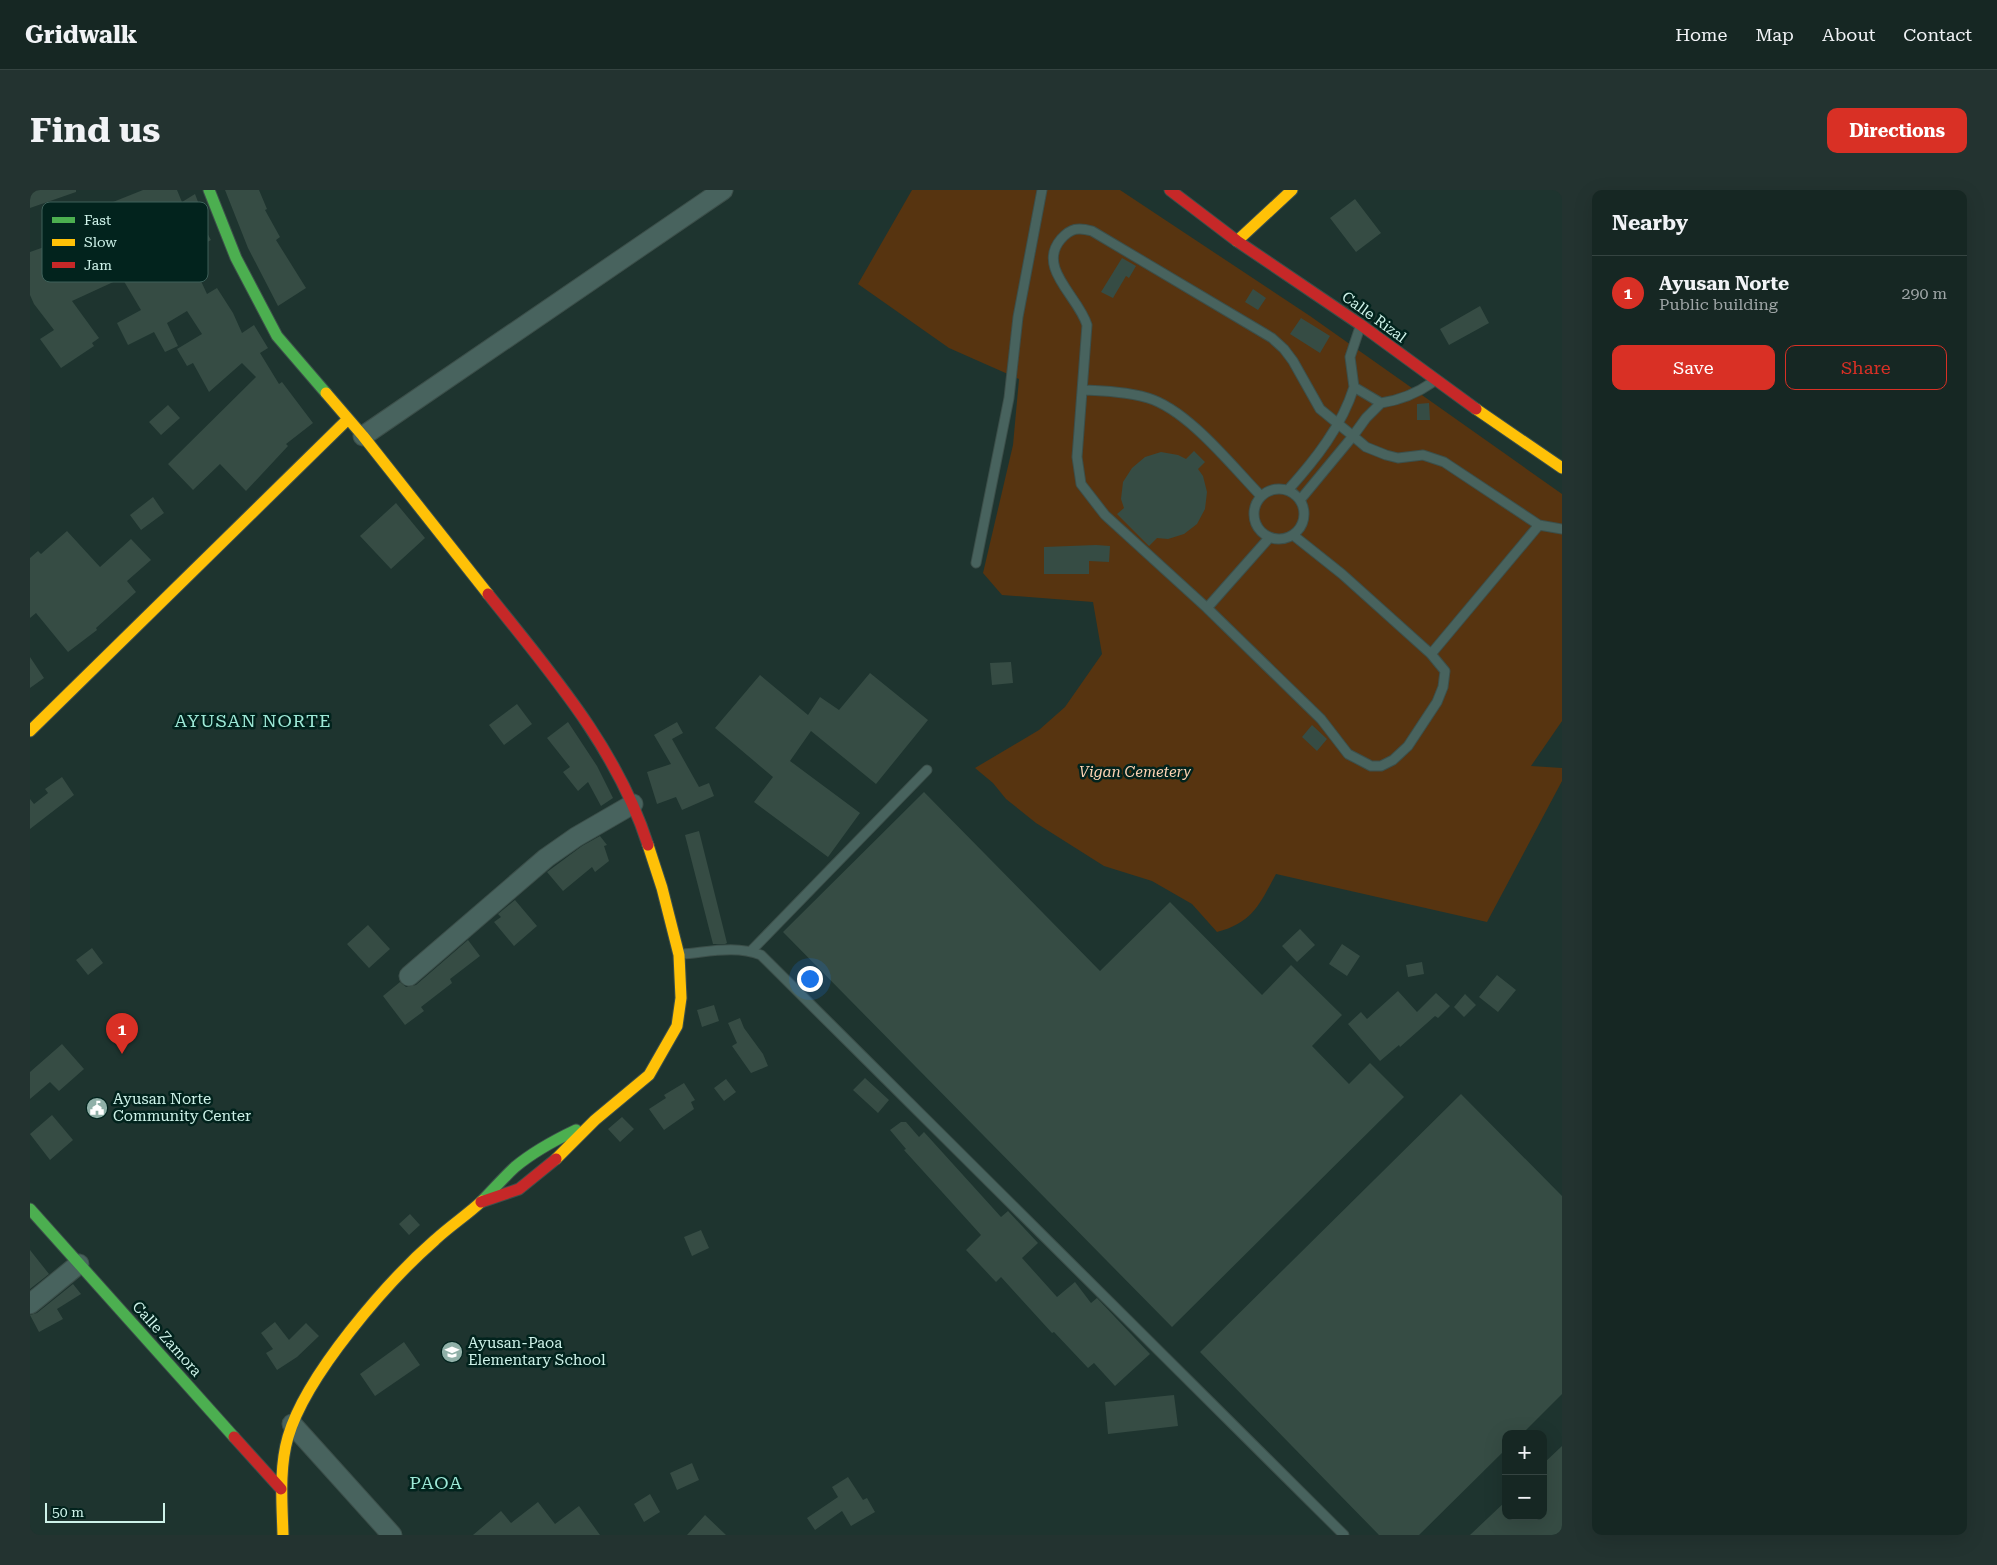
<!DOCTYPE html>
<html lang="en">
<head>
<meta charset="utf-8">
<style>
	body { margin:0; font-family:"Roboto Serif",serif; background:#233330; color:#f1f3f6 }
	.controls { position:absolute; right:15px; bottom:15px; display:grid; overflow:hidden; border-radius:10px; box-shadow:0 5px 20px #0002 }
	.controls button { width:45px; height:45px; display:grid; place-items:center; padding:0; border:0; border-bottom:1px solid #354441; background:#162723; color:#f1f3f6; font:25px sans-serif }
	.scale { position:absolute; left:15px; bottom:12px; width:120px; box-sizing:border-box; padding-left:5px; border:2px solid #cef2e9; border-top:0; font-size:14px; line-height:18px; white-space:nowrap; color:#cef2e9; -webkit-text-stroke:4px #02231d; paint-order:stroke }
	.you { position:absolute; left:779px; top:788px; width:18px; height:18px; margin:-12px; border:4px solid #fff; border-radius:50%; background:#1a73e8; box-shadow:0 0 0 8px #1a73e833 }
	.badge { display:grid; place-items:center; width:32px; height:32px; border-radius:50%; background:#d93025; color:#fff; font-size:16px; font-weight:700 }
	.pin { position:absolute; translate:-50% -41px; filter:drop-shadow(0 1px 2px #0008) }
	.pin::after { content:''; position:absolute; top:26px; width:18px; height:15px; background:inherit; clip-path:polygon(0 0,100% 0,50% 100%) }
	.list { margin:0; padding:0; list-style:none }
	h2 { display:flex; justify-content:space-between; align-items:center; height:65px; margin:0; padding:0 20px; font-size:21px }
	h2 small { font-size:16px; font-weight:400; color:#9ea5a6 }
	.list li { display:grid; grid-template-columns:32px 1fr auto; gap:15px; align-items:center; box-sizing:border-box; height:75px; padding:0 20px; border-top:1px solid #354441 }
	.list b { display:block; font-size:19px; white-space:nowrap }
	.list p { margin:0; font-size:16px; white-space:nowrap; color:#9ea5a6 }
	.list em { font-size:16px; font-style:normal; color:#9ea5a6 }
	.actions { display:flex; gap:10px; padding:15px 20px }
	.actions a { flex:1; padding:11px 0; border:1px solid #d93025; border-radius:10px; text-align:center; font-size:18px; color:#d93025 }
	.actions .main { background:#d93025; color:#fff }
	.map { position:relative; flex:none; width:1532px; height:1345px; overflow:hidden; border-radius:10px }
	header { display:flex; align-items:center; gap:30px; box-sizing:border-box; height:70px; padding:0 25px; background:#162723; border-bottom:1px solid #354441 }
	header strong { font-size:24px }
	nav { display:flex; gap:28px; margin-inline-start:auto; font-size:18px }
	.intro { display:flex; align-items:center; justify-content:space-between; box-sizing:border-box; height:120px; padding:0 30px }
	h1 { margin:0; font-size:35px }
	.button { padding:12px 22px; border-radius:10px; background:#d93025; color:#fff; font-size:18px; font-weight:700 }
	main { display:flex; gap:30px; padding:0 30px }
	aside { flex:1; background:#162723; border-radius:10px; box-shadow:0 5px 20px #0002 }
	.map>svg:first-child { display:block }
	.green { fill:#573410 }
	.building { fill:#364c44 }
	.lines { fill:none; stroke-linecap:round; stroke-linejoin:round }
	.lane-casing { stroke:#3c4f4a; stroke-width:11 }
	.street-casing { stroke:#3c4f4a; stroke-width:21 }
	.fast-casing { stroke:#3c4f4a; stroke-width:13 }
	.slow-casing { stroke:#3c4f4a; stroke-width:13 }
	.jam-casing { stroke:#3c4f4a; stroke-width:13 }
	.lane { stroke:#48635e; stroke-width:9 }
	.street { stroke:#48635e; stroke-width:19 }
	.fast { stroke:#4caf50; stroke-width:11 }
	.slow { stroke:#ffc107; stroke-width:11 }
	.jam { stroke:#c62828; stroke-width:11 }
	.labels { text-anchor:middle; stroke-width:5; stroke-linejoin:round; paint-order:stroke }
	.street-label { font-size:15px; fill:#cef2e9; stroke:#02231d }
	.park-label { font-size:15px; font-style:italic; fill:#fdd3b4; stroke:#02231d }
	.poi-label { font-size:15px; fill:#cef2e9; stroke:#02231d; text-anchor:start }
	.quarter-label { font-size:18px; letter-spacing:1px; fill:#9eead8; stroke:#02231d }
	.key { fill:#02231d; stroke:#3f615a; stroke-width:1 }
	.key-label { font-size:14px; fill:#cef2e9 }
</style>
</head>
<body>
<header>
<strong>Gridwalk</strong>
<nav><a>Home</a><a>Map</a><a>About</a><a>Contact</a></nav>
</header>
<div class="intro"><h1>Find us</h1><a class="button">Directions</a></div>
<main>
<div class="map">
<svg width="1532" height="1345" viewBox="0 0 1532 1345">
	<rect width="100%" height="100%" fill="#1e342f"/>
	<path class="green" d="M882 0H1090L1280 126 1532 304V531L1501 576 1532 578V591L1457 732 1246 684C1229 715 1223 732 1187 742L1162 714 1122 691 1074 676 1006 633 976 609 963 593 945 578 1009 540 1035 517 1072 464 1063 412 972 405 953 383 983 255 989 189 919 158 828 94Z"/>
	<path class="building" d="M0 0H46V2L0 18Z
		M113 0H147L152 12 165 4 170 17 164 20 181 50 158 63 177 104 187 98 203 123 212 143 224 135 238 158 230 163 249 194 252 192 283 233 256 254 258 256 216 301 190 274 163 300 138 274 226 187 212 173 179 202 163 173 157 176 147 159 172 144 157 121 137 133 148 156 135 162 124 142 98 155 87 133 111 120 92 88 42 111 69 148 62 153 64 156 31 178 10 149 24 140 4 114 0 105V62L17 56 16 52 48 41 43 28Z
		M195 0H229L237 19 235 20 250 47 246 50 276 98 248 116 218 58Z
		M1325 9 1351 43 1326 62 1300 28Z
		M1092 68 1106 76 1099 88 1096 86 1083 108 1071 102Z
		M1223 99 1236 108 1228 120 1215 112Z
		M1450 116 1459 133 1419 155 1410 139Z
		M1271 128 1300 146 1290 163 1260 144Z
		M1399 213 1400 230H1387V214Z
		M138 215 150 228 131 245 119 232Z
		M1164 261 1175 272 1168 279 1173 286 1177 302 1175 319 1167 334 1154 344 1138 349 1127 348 1119 356 1087 324 1094 318 1091 309 1093 292 1102 278 1115 267 1131 262 1148 265 1156 269Z
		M123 307 134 323 111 340 100 325Z
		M366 313 395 348 361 379 330 346Z
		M37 341 70 377 101 349 121 370 97 391 106 402 66 438 67 440 38 462 6 423 0 428V368L8 361 11 364Z
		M1066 355 1080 356 1079 372 1059 371V384H1014V357Z
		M0 467 14 488 0 498Z
		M981 472 983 493 962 495 960 473Z
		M840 483 898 530 846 594 781 541 760 571 830 623 798 667 724 612 743 587 685 538 730 485 778 525 790 507 809 520Z
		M487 514 502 534 474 555 459 535Z
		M538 532 567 576 583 608 571 616 558 592 548 601 533 582 540 577 517 548Z
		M647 532 653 543 642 549 669 597 679 593 684 606 652 620 646 607 627 614 617 582 641 574 624 545Z
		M1282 535 1297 549 1287 561 1272 547Z
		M32 587 44 605 0 639V609L4 614 18 603 15 599Z
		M894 602 1070 781 1140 712 1232 805 1261 775 1312 825 1282 856 1319 894 1340 873 1374 907 1142 1137 753 742Z
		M669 641 697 753 695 754H683L655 645Z
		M570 646 577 655 574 656 579 671 565 682 562 677 533 701 517 682 552 656Z
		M485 710 507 736 484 756 464 732 471 727 468 724Z
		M338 735 360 759 339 778 317 754Z
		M1270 739 1285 755 1267 772 1252 756Z
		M438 750 450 766 420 789 422 793 391 817 394 821 375 835 353 806 370 792 376 797 386 795Z
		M1312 754 1330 766 1317 786 1299 774Z
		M62 758 73 773 58 785 46 770Z
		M1392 772 1394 784 1378 787 1376 775Z
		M1467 785 1486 800 1468 822 1449 807Z
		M1368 801 1387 822 1406 803 1420 816 1408 828 1405 826 1370 857 1369 855 1350 871 1318 834 1331 822 1337 829Z
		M1435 804 1446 815 1434 827 1424 817Z
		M684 815 689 831 672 837 667 820Z
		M710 828 714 838 733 864 738 876 721 883 702 856 707 853 698 833Z
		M32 854 54 879 29 901 20 892 0 909V882Z
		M835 888 859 910 848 923 823 900Z
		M696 889 706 902 694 911 684 898Z
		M654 893 665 910 661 912 664 919 634 940 619 919 636 908 634 905Z
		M1431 904 1532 1006V1204L1492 1244H1476V1259L1389 1345H1349L1170 1162Z
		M22 925 43 950 20 970 0 944Z
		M592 927 604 939 590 952 578 939Z
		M871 932H876L889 947 894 942 971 1027 978 1021 1008 1053 992 1068 1027 1107 1045 1092 1061 1113 1067 1108 1120 1164 1085 1196 1064 1173 1058 1178 1024 1142 1022 1143 971 1087 966 1092 936 1060 951 1045 874 960 876 959 860 940Z
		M380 1024 390 1035 379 1045 369 1034Z
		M671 1040 679 1058 662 1066 654 1047Z
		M0 1060 19 1084 0 1099Z
		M43 1094 51 1104 27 1119 33 1129 9 1142 0 1125 7 1123Z
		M245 1132 259 1150 276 1133 289 1146 267 1167 247 1180 236 1163 243 1159 231 1143Z
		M374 1152 390 1175 345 1206 330 1184Z
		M1144 1205 1148 1236 1078 1244 1075 1212Z
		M1532 1256V1345H1440L1476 1311V1326H1513V1274Z
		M662 1273 669 1290 647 1300 640 1283Z
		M818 1287 833 1310 837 1308 845 1322 821 1336 812 1321 785 1340 777 1328 808 1307 802 1297Z
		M620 1304 630 1322 614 1332 604 1314Z
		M508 1312 525 1334 549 1316 570 1345H443L471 1321 481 1333Z
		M675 1325 696 1345H657Z"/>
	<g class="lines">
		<g class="lane-casing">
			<path id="lane" d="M1330 137 1320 167 1324 197 1351 213C1371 210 1386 204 1403 192
				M1053 200C1074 201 1098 202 1118 208 1158 220 1202 276 1231 306
				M1224 324a25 25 0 1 1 50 0a25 25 0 1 1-50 0Z
				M1258 300C1285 270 1312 236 1324 197
				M1270 310 1323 246 1336 257 1356 265 1368 268 1393 265 1414 272 1509 335 1532 339
				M1263 345 1312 384 1401 464 1415 481 1413 497 1407 512 1378 556 1363 570 1351 576H1341L1318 564 1291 529 1177 418 1075 325 1051 294 1047 267 1057 135C1049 107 1006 78 1031 49 1041 38 1048 37 1062 41L1242 148 1254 159 1263 171 1290 219 1323 246 1336 228 1351 213
				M946 373 979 208 988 127 1012 0
				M1177 418 1239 348
				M1401 464 1509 335
				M721 761 897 580
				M652 764C678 762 706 755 731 765L1314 1345"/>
		</g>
		<g class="street-casing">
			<path id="street" d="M333 246 693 0
				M379 786 516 668 546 647 603 614
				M0 1114 49 1074
				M262 1234 362 1345"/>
		</g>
		<g class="fast-casing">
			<path id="fast" d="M179 0 206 68 247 146 296 203
				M452 1011C463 1000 473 988 485 977 503 962 525 950 546 940
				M0 1019 204 1247"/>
		</g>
		<g class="slow-casing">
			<path id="slow" d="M1207 51 1262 0
				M296 203 333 246 458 404
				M1446 219 1532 278
				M0 541 318 229
				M526 969 565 930 619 885 647 836 651 808 649 765 632 698 618 655
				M253 1345C252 1312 249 1278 258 1247 276 1185 357 1092 405 1050 420 1036 437 1025 452 1011"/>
		</g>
		<g class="jam-casing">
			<path id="jam" d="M1140 0 1207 51 1331 135 1446 219
				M458 404C520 482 587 558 618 655
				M451 1012 489 999 526 969
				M204 1247 251 1299"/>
		</g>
		<use href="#lane" class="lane"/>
		<use href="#street" class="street"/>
		<use href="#fast" class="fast"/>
		<use href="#slow" class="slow"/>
		<use href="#jam" class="jam"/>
	</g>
	<defs>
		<g id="civic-disc" transform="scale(1.125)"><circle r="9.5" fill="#90b0a8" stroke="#02231d"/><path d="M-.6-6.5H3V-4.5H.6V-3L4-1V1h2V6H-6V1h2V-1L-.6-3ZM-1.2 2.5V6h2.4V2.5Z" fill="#fff"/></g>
		<g id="school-disc" transform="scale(1.125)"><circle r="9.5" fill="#90b0a8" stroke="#02231d"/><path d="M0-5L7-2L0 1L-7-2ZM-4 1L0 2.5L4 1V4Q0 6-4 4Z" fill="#fff"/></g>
	</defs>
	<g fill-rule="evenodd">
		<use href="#civic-disc" x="67" y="918"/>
		<use href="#school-disc" x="422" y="1162"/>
	</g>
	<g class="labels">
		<g class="street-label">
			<text transform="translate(1344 127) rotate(36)" y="5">Calle Rizal</text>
			<text transform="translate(137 1149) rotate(48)" y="5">Calle Zamora</text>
		</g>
		<g class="park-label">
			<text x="1105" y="587">Vigan Cemetery</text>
		</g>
		<g class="poi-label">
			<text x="83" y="914">Ayusan Norte<tspan x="83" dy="17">Community Center</tspan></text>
			<text x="438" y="1158">Ayusan-Paoa<tspan x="438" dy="17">Elementary School</tspan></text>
		</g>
		<g class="quarter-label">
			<text x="223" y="537">AYUSAN NORTE</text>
			<text x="406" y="1299">PAOA</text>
		</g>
	</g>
	<rect x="12" y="12" width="166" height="80" rx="8" class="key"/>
	<rect x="22" y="27" width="23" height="6" fill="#4caf50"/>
	<rect x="22" y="49" width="23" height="7" fill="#ffc107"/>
	<rect x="22" y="72" width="23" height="6" fill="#c62828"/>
	<g class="key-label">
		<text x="54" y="35">Fast</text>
		<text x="54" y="57">Slow</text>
		<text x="54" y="80">Jam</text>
	</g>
</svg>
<div class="controls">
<button>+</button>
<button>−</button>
</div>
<div class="scale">50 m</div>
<div class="you"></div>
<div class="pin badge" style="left:92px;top:864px">1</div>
</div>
<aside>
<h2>Nearby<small></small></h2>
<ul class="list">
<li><span class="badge">1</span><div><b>Ayusan Norte</b><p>Public building</p></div><em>290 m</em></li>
</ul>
<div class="actions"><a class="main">Save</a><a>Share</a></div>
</aside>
</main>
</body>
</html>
